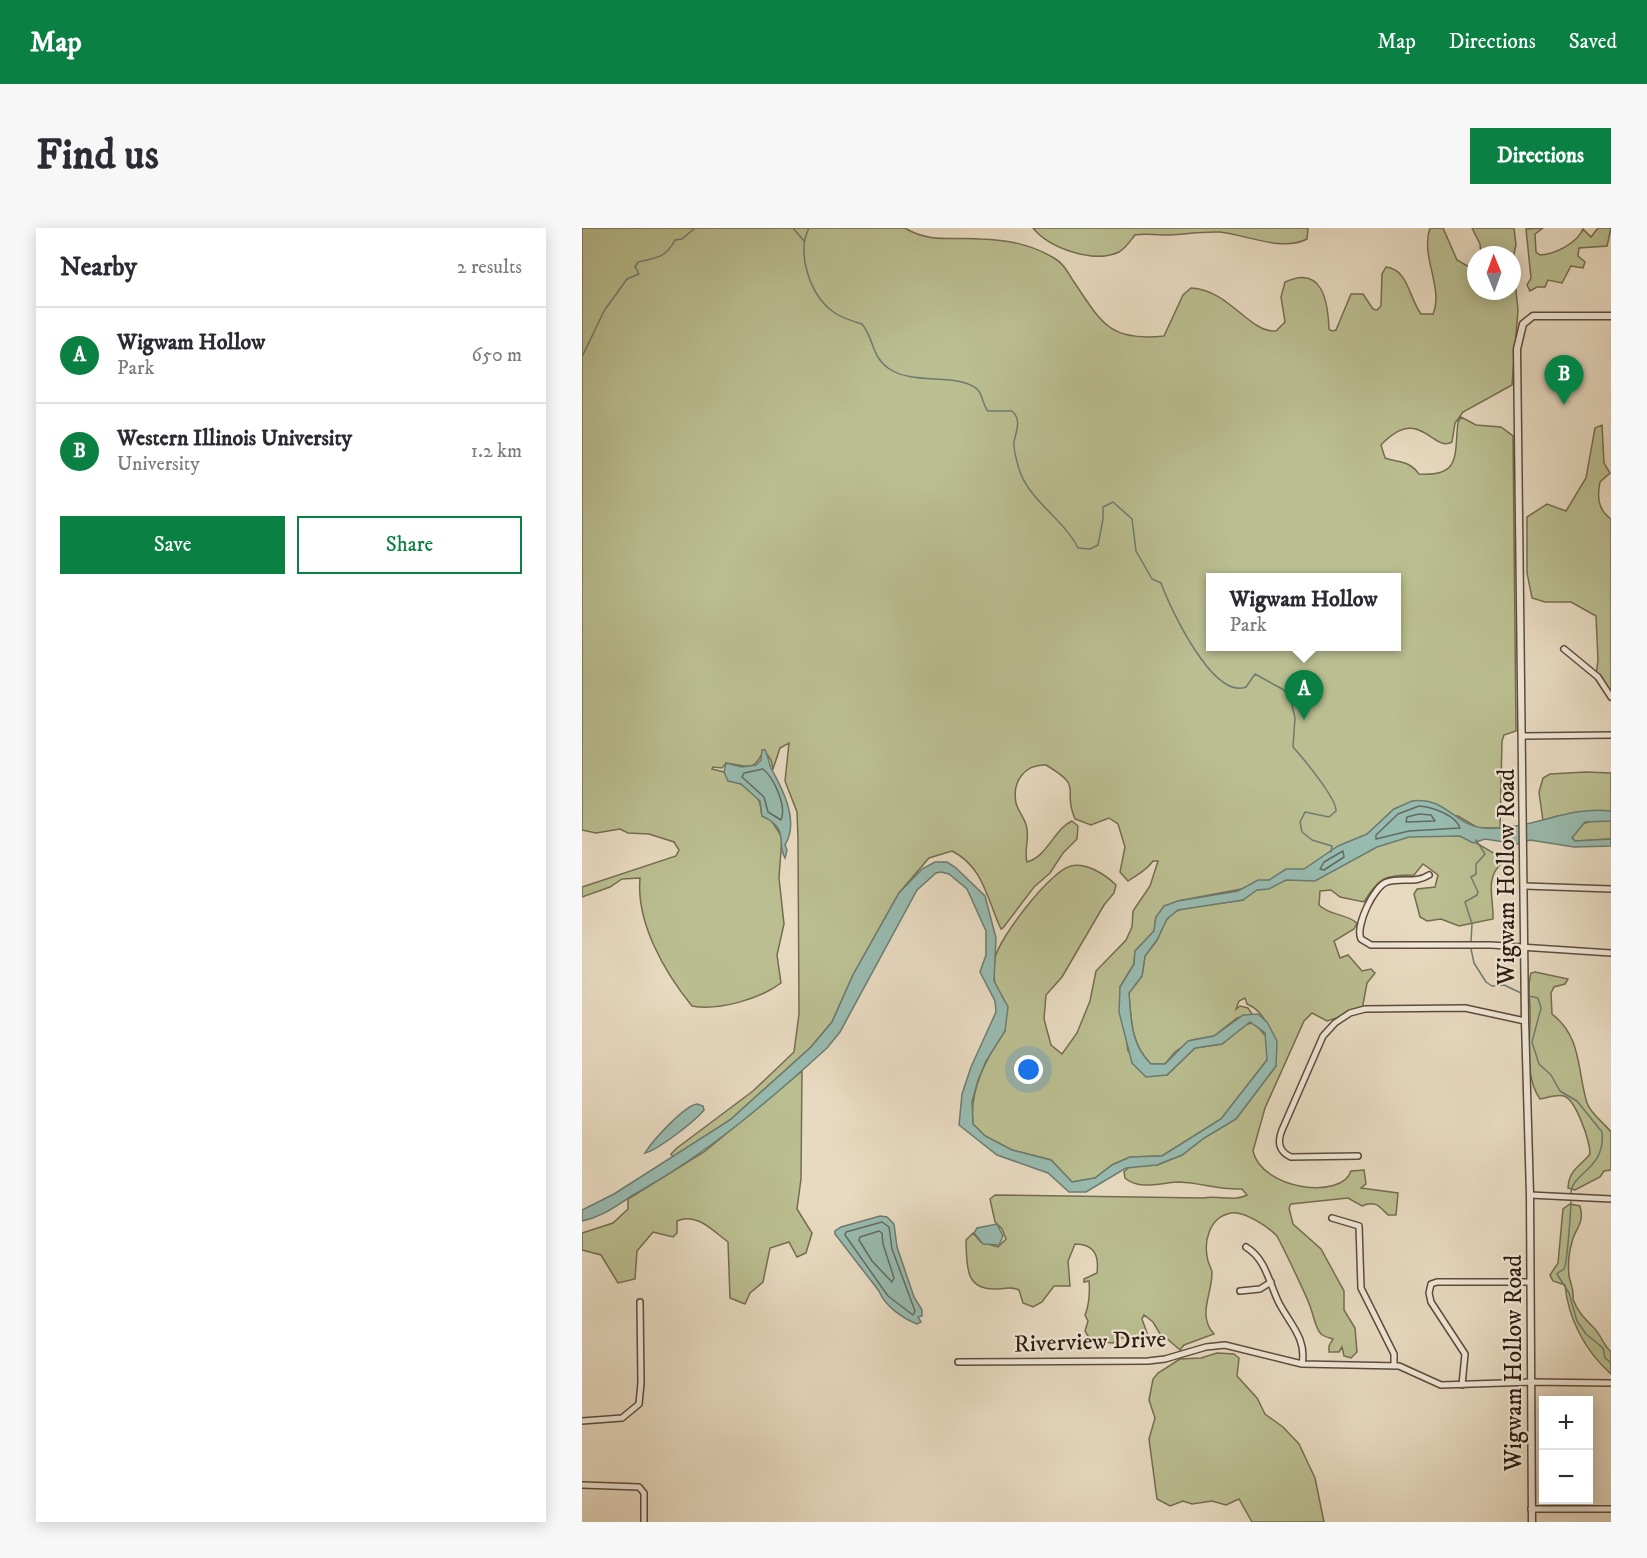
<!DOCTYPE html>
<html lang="en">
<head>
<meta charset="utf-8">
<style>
	body { margin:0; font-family:"IM FELL DW Pica",serif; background:#f7f7f7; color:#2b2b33 }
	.controls { position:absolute; right:18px; bottom:18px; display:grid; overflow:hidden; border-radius:0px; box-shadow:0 3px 15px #0003 }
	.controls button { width:54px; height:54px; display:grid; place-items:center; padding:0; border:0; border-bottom:2px solid #e1e1e2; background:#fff; color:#2b2b33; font:30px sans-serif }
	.compass { position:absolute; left:885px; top:18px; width:54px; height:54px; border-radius:50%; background:#fff; box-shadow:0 3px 15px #0003; rotate:359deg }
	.you { position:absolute; left:447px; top:842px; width:21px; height:21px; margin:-15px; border:4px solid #fff; border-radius:50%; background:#1a73e8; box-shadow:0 0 0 9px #1a73e833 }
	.badge { display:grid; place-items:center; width:39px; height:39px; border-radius:50%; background:#0b8043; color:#fff; font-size:20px; font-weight:700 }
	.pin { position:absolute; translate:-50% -50px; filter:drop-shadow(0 2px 3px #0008) }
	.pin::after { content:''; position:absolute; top:32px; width:21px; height:18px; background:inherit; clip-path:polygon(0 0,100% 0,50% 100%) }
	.popup { position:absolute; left:624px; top:345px; width:195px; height:78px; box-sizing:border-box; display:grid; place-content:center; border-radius:0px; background:#fff; filter:drop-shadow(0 2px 4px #0005); font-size:20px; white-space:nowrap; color:#7c7c81 }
	.popup b { font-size:22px; color:#2b2b33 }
	.popup::after { content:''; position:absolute; left:50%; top:100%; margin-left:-12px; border:12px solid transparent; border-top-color:#fff }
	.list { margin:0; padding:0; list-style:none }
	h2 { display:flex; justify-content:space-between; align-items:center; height:78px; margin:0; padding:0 24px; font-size:26px }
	h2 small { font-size:20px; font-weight:400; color:#7c7c81 }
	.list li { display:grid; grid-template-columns:39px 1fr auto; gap:18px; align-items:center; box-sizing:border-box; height:96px; padding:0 24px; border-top:2px solid #e1e1e2 }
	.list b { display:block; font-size:22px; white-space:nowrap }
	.list p { margin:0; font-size:20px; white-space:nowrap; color:#7c7c81 }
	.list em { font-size:20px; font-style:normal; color:#7c7c81 }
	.actions { display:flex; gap:12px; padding:18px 24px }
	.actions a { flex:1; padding:14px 0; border:2px solid #0b8043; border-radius:0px; text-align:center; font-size:21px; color:#0b8043 }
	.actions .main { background:#0b8043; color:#fff }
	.map { position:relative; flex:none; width:1029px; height:1294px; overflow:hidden; border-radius:0px }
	header { display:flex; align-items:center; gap:36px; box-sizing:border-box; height:84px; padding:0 30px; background:#0b8043; color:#fff }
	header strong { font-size:28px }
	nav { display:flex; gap:33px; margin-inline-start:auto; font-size:21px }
	.intro { display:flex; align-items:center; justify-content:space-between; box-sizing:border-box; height:144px; padding:0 36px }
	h1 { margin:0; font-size:42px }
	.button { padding:15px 27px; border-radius:0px; background:#0b8043; color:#fff; font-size:21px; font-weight:700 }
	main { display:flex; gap:36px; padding:0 36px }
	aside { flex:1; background:#fff; border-radius:0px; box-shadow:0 3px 15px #0003 }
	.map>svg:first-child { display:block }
	.green { fill:#babe90; stroke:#746c50; stroke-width:1.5; fill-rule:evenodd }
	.water { fill:#98bbb0; stroke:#6d7b70; stroke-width:1.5 }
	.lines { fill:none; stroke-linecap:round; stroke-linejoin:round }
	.shore { stroke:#626b60; stroke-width:1.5 }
	.stream { stroke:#6d7b70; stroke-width:1.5 }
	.minor-casing { stroke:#5c4b3c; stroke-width:8 }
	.tertiary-casing { stroke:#5c4b3c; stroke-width:9 }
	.minor { stroke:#f0e7d7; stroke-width:5 }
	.tertiary { stroke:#f0e7d7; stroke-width:6 }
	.labels { text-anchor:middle; stroke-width:4.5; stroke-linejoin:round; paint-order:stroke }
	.street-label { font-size:24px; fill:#2d1b10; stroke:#f0e7d7 }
</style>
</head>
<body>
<header>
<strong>Map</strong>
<nav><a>Map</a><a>Directions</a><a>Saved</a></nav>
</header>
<div class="intro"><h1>Find us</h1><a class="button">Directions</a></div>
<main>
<aside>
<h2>Nearby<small>2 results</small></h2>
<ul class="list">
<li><span class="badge">A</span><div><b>Wigwam Hollow</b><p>Park</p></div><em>650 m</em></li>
<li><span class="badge">B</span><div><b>Western Illinois University</b><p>University</p></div><em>1.2 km</em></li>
</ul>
<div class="actions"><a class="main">Save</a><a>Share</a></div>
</aside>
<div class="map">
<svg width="1029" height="1294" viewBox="0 0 1029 1294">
	<rect width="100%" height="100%" fill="#e8dac1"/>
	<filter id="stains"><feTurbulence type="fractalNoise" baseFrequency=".00333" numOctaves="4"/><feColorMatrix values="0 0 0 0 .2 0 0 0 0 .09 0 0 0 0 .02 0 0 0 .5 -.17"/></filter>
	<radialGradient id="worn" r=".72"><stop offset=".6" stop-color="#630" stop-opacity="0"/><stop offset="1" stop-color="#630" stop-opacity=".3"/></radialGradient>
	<path class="green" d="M0 0H323C347 15 371 9 398 11 425 12 449 16 472 30 481 35 485 43 490 51 519 93 525 114 582 108L601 67 609 60C648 62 667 105 694 103L703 94 699 69 703 54C741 36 746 75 747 101L750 103 754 102 769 66H781L791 81 795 82 799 78 800 46 804 39C826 41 827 70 839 86H851C862 60 838 28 848 0H861L875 32 887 39 894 37V63H930V49L933 53 936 82 930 157 881 184 873 195 870 214C850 225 838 176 799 217L803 230C817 235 827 232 837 246 880 249 872 226 876 194L879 189 894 197 919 199 931 208 934 503 922 507 920 513 918 600H896L876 588 812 581 782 609 838 600V608C850 608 865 605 877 608 892 611 904 622 919 629L918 637C903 651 912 673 911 691L877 698 859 691 845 693 838 689 832 666 835 661 853 659 856 647 841 636 832 647C803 647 797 649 782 674L758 669 749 662 738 663 737 677C748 688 763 685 775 695L772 701 752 713 758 730 766 727 780 743 789 741 793 745 785 755 780 782 745 793 730 785 722 793 683 880 671 923C680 962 760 972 769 943L782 942 784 956 779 960 816 965 814 987H806C797 978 793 972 780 978L766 970 709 976 707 980 711 996 739 1021 762 1063V1082L773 1100 775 1124 769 1130 762 1128 760 1119 757 1124H747V1118L751 1111C747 1110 743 1109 739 1106 733 1099 732 1089 729 1081 727 1073 697 1010 694 1007 685 998 662 983 649 985 627 989 621 1014 626 1033 627 1037 630 1041 630 1045 630 1067 615 1087 632 1106L602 1117 598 1122 583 1109 581 1111 571 1094 562 1087 560 1091 565 1105 563 1109 539 1110 531 1115 509 1113 503 1103 506 1093 503 1087C507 1078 508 1063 507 1053L502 1054V1051L515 1045C517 1028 513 1016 493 1016L486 1033 488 1058H472L460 1074 451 1079 441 1075 437 1062C429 1058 422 1061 414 1061 382 1062 385 1037 384 1012L391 1005 399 1014 416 1019 424 1011 420 1001 413 994 408 971 413 967 621 970C636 967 653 974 665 967L660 961C636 962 620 955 598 954 581 954 557 963 543 950L542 944 548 938 575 937 600 927 622 910 654 891 694 838C689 813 689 786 665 776L663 770 657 773 654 781 658 778 666 780 670 786 655 790 632 808 610 812 593 824 583 836H569C549 817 549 792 547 765L560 748 563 728 575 712 583 694 590 685 602 680 661 672 660 661 596 673 574 689 572 703 553 723 552 736 538 759 546 823 585 847 613 820 640 816 664 796 673 795 685 810V832L639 891 580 928 548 929 530 937 513 950 490 954 469 932 430 922 403 908 391 896C387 862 404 830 423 803 418 779 409 754 413 730 417 710 469 642 489 638 504 634 524 647 534 657L532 665 522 677 480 749 464 767 462 791 469 817 480 826 495 805 508 773 514 743 544 712 550 699 551 683 568 658 576 633H571C564 643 556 646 546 653L538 644 543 619 536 596 527 590 509 597 493 591C479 559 504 561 464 537 442 536 430 554 434 575 436 584 444 591 445 601 447 612 442 623 445 634 465 629 473 600 490 593L496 598 495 611 481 625 468 645 452 659 421 700 419 701C405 672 402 639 370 623L347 630 317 665 271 747 250 794 229 819 148 892 91 929 89 926 95 920 171 863 212 824 217 786 216 610 215 584 203 553 207 515 198 520 191 541 189 532 182 522C171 545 167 538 144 535L140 540 131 539 130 541 142 544 149 553C157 553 174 565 177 573 179 577 179 584 180 588L189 592 200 609 197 650 202 696 195 727 199 755C178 771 136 783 110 778 83 745 54 695 58 650L40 651 28 659 0 669V659L94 628 97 622 92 614 67 606 46 605 38 601 14 605 0 602ZM629 350H815V418H629Z
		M451 0H726L725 11C700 24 665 7 638 4 619 3 600 7 581 7 571 7 563 5 553 7 548 13 544 20 537 24 512 36 467 20 451 0Z
		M890 0H932L934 17 930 35V27H899L898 16Z
		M961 0 953 6 954 24 958 27C974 26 995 15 1001 1L1009 9 1016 0H1029L1025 18 997 20 996 28 1003 34 1001 40 989 38 980 55 966 52 963 59H955L948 63 945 57 949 50 944 1Z
		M1020 197 1022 235 1028 245 1018 254C1015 269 1016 282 1029 291V469L1014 448 1016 432 1014 388 989 374H963L950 370 945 345V289L965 276 984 283 1004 250 1013 200Z
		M1004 544 1029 545V583L975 588 961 593 957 564 961 550 968 546Z
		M1013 592 1029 593V611L993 613 990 610 1000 596Z
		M953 744 986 751 983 756 972 759 969 765 970 786C1000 809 995 842 1005 875 1009 886 1022 895 1029 904V942L1022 943 1018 949 993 962 986 960C987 941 998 939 1008 926 1008 913 994 872 982 868 975 866 965 870 958 871 941 847 949 810 948 783 948 769 945 759 949 745Z
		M220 843 219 951 215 981 230 1005 224 1025 215 1029 207 1014 188 1020 181 1054 168 1065 163 1076 148 1070 146 1014C131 1003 115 984 95 993V1005L91 1009 71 1004 55 1023 53 1051 36 1055 19 1027 0 1022V1005L31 995 46 981V971L122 924Z
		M988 976 998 978C1003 996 993 1000 990 1014 987 1024 986 1038 987 1048 989 1057 992 1061 991 1071 995 1083 1003 1091 1011 1099 1019 1106 1021 1117 1029 1124V1146C1003 1123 986 1090 983 1057L971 1053 968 1047 976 1035 981 981Z
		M635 1125 652 1126 657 1130 655 1148 675 1170 683 1186 701 1199 717 1216 733 1250 742 1294H670L657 1271 644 1277 630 1273 610 1276 601 1273 588 1278 575 1271 567 1211 573 1190 567 1172 571 1151 576 1145 598 1131 619 1130Z"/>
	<path class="water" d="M180 522H183C186 528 187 535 189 540 200 560 218 593 203 617L205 622 203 630C194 614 208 601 180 588L178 573 159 556 146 553 142 544 144 535 160 539 174 537 179 532Z
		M830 573C863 568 874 598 901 600 945 604 986 577 1029 583V593L1003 594 990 610 993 613 1029 611V618L992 619 948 612 935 616 903 611 891 615 878 608 827 609 795 619 733 653 704 652 687 661 675 662 661 672 596 682 585 691 575 712 563 728 560 748 547 765C549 792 549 817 569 836H583L606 813 632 808 661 787 676 786 685 794 695 813 694 838 654 891 622 910 600 927 575 937 544 940 504 964H487L466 945 415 927 377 897 380 866 389 839 414 784 413 773 398 744 404 727V703L385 661 367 646 359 644 354 645 335 662 258 804 245 820C187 873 128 923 60 962 39 973 25 988 0 993V982L32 966 148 892 229 819 250 794 271 747 317 665 340 641 353 634H365L373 639 403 668 414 710 412 753 426 779 423 803 404 833 396 852 390 874 391 896 403 908 430 922 469 932 490 954 513 950 530 937 548 929 580 928 639 891 685 832 683 805 668 794 640 816 613 820 585 847 564 849 550 835 537 784 538 759 552 736 553 723 572 703 574 689 582 678 596 673 656 663 676 652H687L704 641H722L756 618 785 606 812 581Z
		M115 876 121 878 122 882C113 893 76 922 63 925 71 912 102 878 115 876Z
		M298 988 305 989 312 996 315 1019 332 1069 340 1082V1088L336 1089 339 1094 335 1096C320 1090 303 1078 297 1063L253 1006V1003L259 999Z
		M415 996 421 1008 417 1017 401 1016 392 1005 395 1000Z"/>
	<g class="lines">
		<path class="shore" d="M181 541C192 550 205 578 199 592L186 584 182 569 160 549 162 545Z
			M837 578C850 579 874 587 878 600L827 603 794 611V607L816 586Z
			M837 586 849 587 853 593 824 594 825 589Z
			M761 623 762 629 742 642 738 641 742 634Z
			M300 994 307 999 310 1021 333 1083 331 1087 306 1068 263 1007 264 1004Z
			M297 1003 300 1005 301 1016 312 1050 310 1054 290 1033 277 1012 278 1009Z"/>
		<path class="stream" d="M211 0 222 13
			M227 0C214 25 228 66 250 83 259 90 270 93 280 96 292 110 289 128 306 140 330 158 378 144 396 162 401 168 401 178 406 183H430C440 192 434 203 432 214 431 221 435 234 437 241 447 273 481 290 496 320L508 321 516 317 521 291V279L531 274 550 291 554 323 570 351 579 355C588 380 631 472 664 459L673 446 702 462 709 473 713 490 711 519C721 530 755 571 754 583L747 589 723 584 718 594 720 604 730 612 750 618 749 624
			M0 129 22 83 45 51 57 46 53 39 56 34C73 30 84 30 93 12L100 11 113 0
			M889 713 890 696 883 674 895 667 896 664 889 649 894 646V636L903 626 894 612
			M889 721 892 735 904 754 910 758 922 757 939 765
			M947 768 956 770 959 780 950 814 957 836 969 847 978 863 995 873 1020 904C1024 942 989 944 989 966
			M989 972C989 980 985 1038 982 1041 980 1043 977 1043 975 1046L987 1065 995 1093 1004 1106 1021 1120 1023 1130 1029 1135"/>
		<g class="minor-casing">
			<path id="minor" d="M982 421 1016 449 1029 469
				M941 508 1029 507
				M847 647C833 656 820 649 805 654 792 658 773 698 779 711L789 717H909L1029 725
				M943 658 1029 661
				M776 928 709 929C697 924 695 914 700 902L741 808 753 795 768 785 783 781 883 780 943 793
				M948 967 1029 971
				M750 990 777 998 779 1060 812 1126V1137
				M664 1019C684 1031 687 1055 697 1075 708 1096 725 1111 720 1136
				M658 1063 678 1061 689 1054
				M376 1134 566 1133 583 1131 624 1119 643 1117 720 1136 817 1138 859 1157 948 1154 1029 1155
				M880 1157 883 1126 849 1074 847 1065 849 1056 855 1054H948
				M0 1193 40 1190 57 1176 59 1155 58 1074
				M0 1257 57 1259 62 1265V1294
				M949 1281H1029"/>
		</g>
		<g class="tertiary-casing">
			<path id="tertiary" d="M950 1294 948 967 943 793 935 121 941 96 951 88H1029"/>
		</g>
		<use href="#minor" class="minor"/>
		<use href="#tertiary" class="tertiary"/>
	</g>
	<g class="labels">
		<g class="street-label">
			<text transform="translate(924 649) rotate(-90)" y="8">Wigwam Hollow Road</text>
			<text transform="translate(508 1113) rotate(-2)" y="8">Riverview Drive</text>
			<text transform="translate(931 1135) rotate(-90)" y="8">Wigwam Hollow Road</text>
		</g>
	</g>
	<rect width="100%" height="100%" filter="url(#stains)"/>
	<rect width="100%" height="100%" fill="url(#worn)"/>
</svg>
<div class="controls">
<button>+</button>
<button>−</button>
</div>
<svg class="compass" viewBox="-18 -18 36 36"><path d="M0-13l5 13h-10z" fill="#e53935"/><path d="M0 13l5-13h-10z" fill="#7c7c81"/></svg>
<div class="you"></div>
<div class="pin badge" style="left:722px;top:492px">A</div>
<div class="popup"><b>Wigwam Hollow</b>Park</div>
<div class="pin badge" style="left:982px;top:177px">B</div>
</div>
</main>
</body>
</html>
